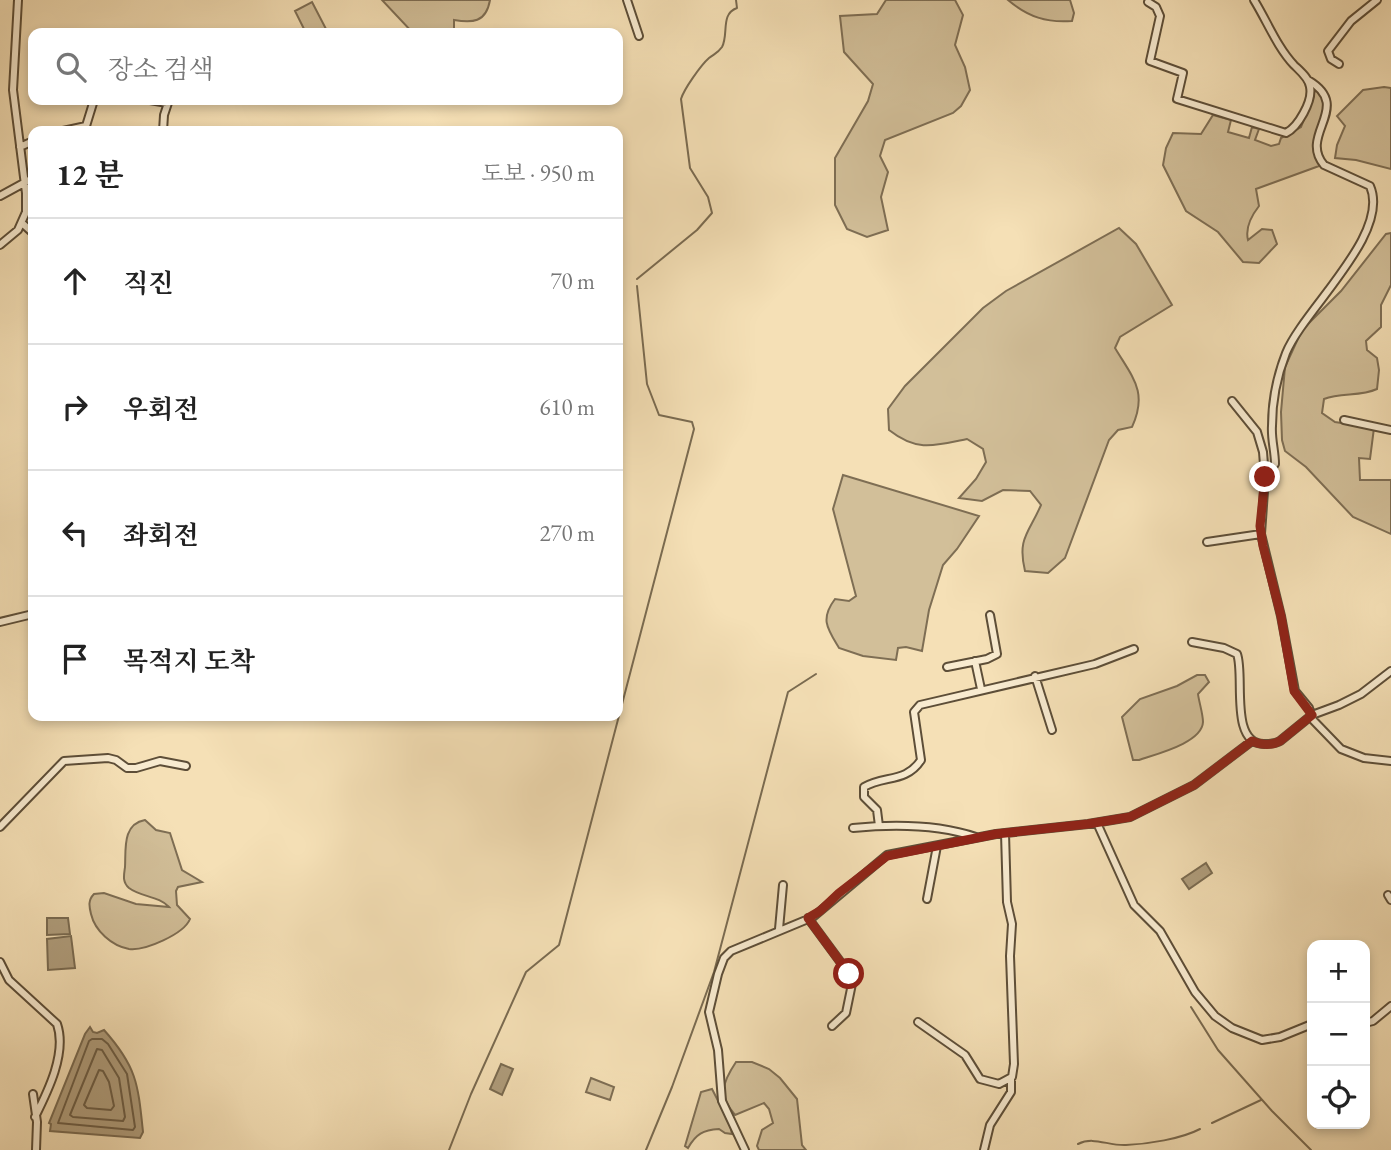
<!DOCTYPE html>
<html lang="ko">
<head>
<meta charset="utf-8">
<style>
	body { margin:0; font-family:"EB Garamond","Noto Serif KR",serif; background:#f6f6f6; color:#222 }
	.controls { position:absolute; right:21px; bottom:21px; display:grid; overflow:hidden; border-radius:14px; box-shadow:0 4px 10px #0003 }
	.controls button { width:63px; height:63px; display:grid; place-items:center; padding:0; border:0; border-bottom:2px solid #e0e0e0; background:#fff; color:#222; font:35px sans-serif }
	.stop { position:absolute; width:21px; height:21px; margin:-16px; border:5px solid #8f2418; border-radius:50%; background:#fff }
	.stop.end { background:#8f2418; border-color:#fff; box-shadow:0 2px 7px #0008 }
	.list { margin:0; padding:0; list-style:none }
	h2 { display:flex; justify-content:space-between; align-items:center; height:91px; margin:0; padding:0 28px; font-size:30px }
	h2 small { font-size:23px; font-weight:400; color:#767676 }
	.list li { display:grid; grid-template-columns:46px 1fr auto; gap:21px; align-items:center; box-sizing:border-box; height:126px; padding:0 28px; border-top:2px solid #e0e0e0 }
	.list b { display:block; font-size:26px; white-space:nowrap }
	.list em { font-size:23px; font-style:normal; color:#767676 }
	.icon { flex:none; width:38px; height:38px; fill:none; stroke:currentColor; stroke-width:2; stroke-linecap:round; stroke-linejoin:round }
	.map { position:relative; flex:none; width:1391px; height:1150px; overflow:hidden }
	.search { position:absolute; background:#fff; box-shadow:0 4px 10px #0003; left:28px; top:28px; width:595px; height:77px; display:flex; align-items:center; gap:18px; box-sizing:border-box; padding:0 24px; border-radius:14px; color:#767676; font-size:26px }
	.panel { position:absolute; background:#fff; box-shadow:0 4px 10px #0003; left:28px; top:126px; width:595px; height:595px; border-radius:14px }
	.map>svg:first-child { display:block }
	.green { fill:#d2bf99; stroke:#7e6e54; stroke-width:2 }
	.water { fill:#b09e7d; stroke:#7a6b51; stroke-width:2 }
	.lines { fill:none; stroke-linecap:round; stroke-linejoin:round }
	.shore { stroke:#6d5e46; stroke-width:2 }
	.stream { stroke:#7a6b51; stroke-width:2 }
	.minor-casing { stroke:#5d4e38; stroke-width:10 }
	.minor { stroke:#f8ebd0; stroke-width:6 }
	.route { stroke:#8f2418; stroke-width:9 }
</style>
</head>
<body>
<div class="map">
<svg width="1391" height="1150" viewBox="0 0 1391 1150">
	<rect width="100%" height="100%" fill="#f5e0b6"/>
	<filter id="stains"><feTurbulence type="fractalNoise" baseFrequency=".00286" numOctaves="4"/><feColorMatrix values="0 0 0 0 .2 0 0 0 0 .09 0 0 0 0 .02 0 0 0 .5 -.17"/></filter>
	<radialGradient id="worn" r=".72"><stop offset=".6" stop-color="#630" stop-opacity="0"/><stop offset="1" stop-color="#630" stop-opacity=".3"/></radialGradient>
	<path class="green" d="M382 0H490C486 23 472 23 454 20V30L451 33H413Z
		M886 0H955L963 15 955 45 965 67 970 90 961 106 953 113 885 140 880 156 888 172 881 197 888 230 867 237 847 229 835 205V158L868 101 873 84 844 52 840 16 877 14Z
		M1008 0H1070L1074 13 1072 21C1047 23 1028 17 1008 0Z
		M312 2 326 29 317 33H306L295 11Z
		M1384 87 1391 88V169L1356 160 1335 158 1337 145 1345 126 1337 116 1363 90Z
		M1316 88C1333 106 1316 123 1314 143 1314 150 1318 159 1319 166L1256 189 1259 206C1252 215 1245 228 1248 240L1262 229 1272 230 1277 244 1259 263 1243 262 1218 232 1186 211 1163 165 1166 148 1173 133 1201 134 1213 115 1231 120 1228 132 1249 138 1252 127 1259 129 1255 140 1271 146 1279 144 1281 138 1301 127Z
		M1119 228 1136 244 1172 305 1120 337 1115 348C1133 378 1148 392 1132 427L1118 430 1109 440 1065 558 1048 573 1025 571C1017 538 1029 533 1041 505L1030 491 1003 490 982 501 959 498 976 479 986 462 983 449 967 439C934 446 917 452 889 430L888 409 905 386 983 308 1006 291Z
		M1391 233V285L1381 305V327L1366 341 1367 350 1377 358 1379 370 1377 389C1360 397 1341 392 1324 399L1322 413 1335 422 1374 428 1370 459 1359 458 1360 480H1391V534L1353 517 1306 467 1285 451 1282 440 1281 412 1285 367 1302 330 1341 291 1386 234Z
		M843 475 979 516 957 549 943 565 929 610 922 651 906 647 898 648 896 660 863 656 839 648C827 628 820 619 835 599L849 601 856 596 833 509Z
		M1197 675H1205L1209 682 1198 694C1199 702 1203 714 1203 722 1202 743 1156 754 1139 760H1133L1122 717 1140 699 1177 686Z
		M145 820 156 830 170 833 182 870 202 882 178 887 176 891 177 905 190 919C184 934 145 951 129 949 112 946 95 931 91 914 89 906 88 900 94 894L104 893 136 904 169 907C159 896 141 897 129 888 122 882 124 875 125 867 126 850 122 824 145 820Z
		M736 1062H752L769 1069 780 1078 797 1099 802 1145 806 1150H759L757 1146 762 1130 773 1123 769 1109 764 1103 735 1115C718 1095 722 1083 736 1062Z
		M591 1078 614 1087 610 1100 586 1092Z
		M712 1089 730 1124 732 1134 725 1133 719 1129C703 1130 696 1134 688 1148L685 1146 701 1092Z"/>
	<path class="water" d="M1206 863 1212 873 1189 889 1182 879Z
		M47 918H68L70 934 47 935Z
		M71 936 75 968 48 970 47 939Z
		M90 1027 93 1032 97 1033 104 1030C137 1067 138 1084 143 1132L140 1138 50 1131 51 1124 49 1123 85 1034Z
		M501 1064 513 1069 502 1095 490 1089Z"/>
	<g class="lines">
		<path class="shore" d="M92 1039H102L108 1044 127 1074 135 1127 133 1130 58 1123 89 1041Z
			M97 1049 102 1050 119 1078 125 1117 123 1121 73 1117 70 1115Z
			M99 1070 103 1071 109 1082 114 1106 111 1110 87 1108 84 1105Z"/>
		<path class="stream" d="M637 279 697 230 712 213 708 197 690 168 681 99C684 89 701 65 709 58 714 54 718 53 722 47 729 34 720 14 737 8L736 0
			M1191 1007 1218 1050 1272 1111 1311 1150
			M1212 1123 1261 1100
			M1078 1144C1094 1136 1108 1146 1126 1145 1148 1144 1181 1139 1200 1129
			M449 1150 471 1094 526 972 559 945 694 429 692 422 659 415 647 384 637 286
			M646 1150 672 1087 714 972 788 692 816 674"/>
		<g class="minor-casing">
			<path id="minor" d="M627 0 639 36
				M1148 2 1156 7 1160 16 1150 61 1183 73 1177 99 1286 133C1298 127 1313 101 1310 87 1309 78 1300 71 1294 65 1277 47 1267 21 1254 0
				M1339 64 1331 59 1328 51 1351 21 1377 0
				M150 100 167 103
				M63 131 86 126 94 100
				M163 131 164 115 169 100
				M20 147 33 141
				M0 196 33 178
				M22 223 33 233
				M0 245 18 230 26 212V193L13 90 18 0
				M1232 401 1257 432 1263 452 1265 477 1261 534 1281 616 1295 691 1309 708 1313 720 1341 749 1364 758 1391 761
				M1344 420 1391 430
				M1265 477 1275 464C1275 451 1271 439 1272 426 1272 402 1277 376 1286 353 1304 309 1391 234 1370 186L1324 165C1298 134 1354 107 1308 80
				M1207 542 1261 534
				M0 622 33 614
				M1192 642 1224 648 1237 654C1245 675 1229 744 1264 744 1270 744 1275 744 1280 741L1312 715 1339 705 1361 694 1391 671
				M975 661 981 689
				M947 667 987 659 997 654 990 615
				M1035 676 1052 730
				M1097 823 1134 905 1160 931 1195 992 1215 1016 1232 1028 1262 1040 1280 1037 1312 1024
				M879 826 877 810 864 797V787C884 775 906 783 921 760L914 712 920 705 1095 664 1134 649
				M0 827 64 761 108 758 116 760 127 768H136L160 761 186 766
				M853 828C894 824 937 824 976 837
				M1388 895 1391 900
				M927 899 937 846
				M808 918 853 979 846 1013 832 1026
				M779 929 783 885
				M0 962 9 980 57 1024C67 1053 48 1091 35 1117
				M918 1022 965 1055 980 1079 999 1084 1012 1077 1014 1064 1010 956 1012 924 1007 902 1005 833
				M1365 1023 1373 1021 1391 1006
				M33 1094 37 1122 36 1150
				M745 1150 722 1101 718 1050 709 1012 718 974 724 958 731 951 813 917 887 855 996 834 1088 824 1130 817 1194 785 1252 741
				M984 1150 990 1125 1011 1092V1078"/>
		</g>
		<use href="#minor" class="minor"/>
	</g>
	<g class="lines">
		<path class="route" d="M849 974 808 918 820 911 839 893 887 856 996 834 1088 824 1130 817 1194 785 1252 741C1260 745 1271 746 1280 741L1312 715 1294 691 1281 616 1263 546 1260 526 1265 477"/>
	</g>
	<rect width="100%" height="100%" filter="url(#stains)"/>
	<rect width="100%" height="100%" fill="url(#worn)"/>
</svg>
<div class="controls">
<button>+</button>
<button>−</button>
<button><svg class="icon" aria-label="locate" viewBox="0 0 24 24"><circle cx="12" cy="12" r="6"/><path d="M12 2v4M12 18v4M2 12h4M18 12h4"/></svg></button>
</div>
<div class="stop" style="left:849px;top:974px"></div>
<div class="stop end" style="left:1265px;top:477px"></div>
<div class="search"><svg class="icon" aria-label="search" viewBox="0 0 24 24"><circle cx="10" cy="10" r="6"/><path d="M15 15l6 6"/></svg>장소 검색</div>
<section class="panel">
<h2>12 분<small>도보 · 950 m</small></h2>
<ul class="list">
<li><svg class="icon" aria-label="ahead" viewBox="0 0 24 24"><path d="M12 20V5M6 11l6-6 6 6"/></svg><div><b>직진</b></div><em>70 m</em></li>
<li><svg class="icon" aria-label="right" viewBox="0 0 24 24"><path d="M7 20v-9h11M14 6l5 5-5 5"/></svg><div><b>우회전</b></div><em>610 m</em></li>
<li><svg class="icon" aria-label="left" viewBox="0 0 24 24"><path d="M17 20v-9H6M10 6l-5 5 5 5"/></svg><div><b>좌회전</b></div><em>270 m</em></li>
<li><svg class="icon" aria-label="arrive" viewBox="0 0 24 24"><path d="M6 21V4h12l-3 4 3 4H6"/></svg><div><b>목적지 도착</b></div></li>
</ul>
</section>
</div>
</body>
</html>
